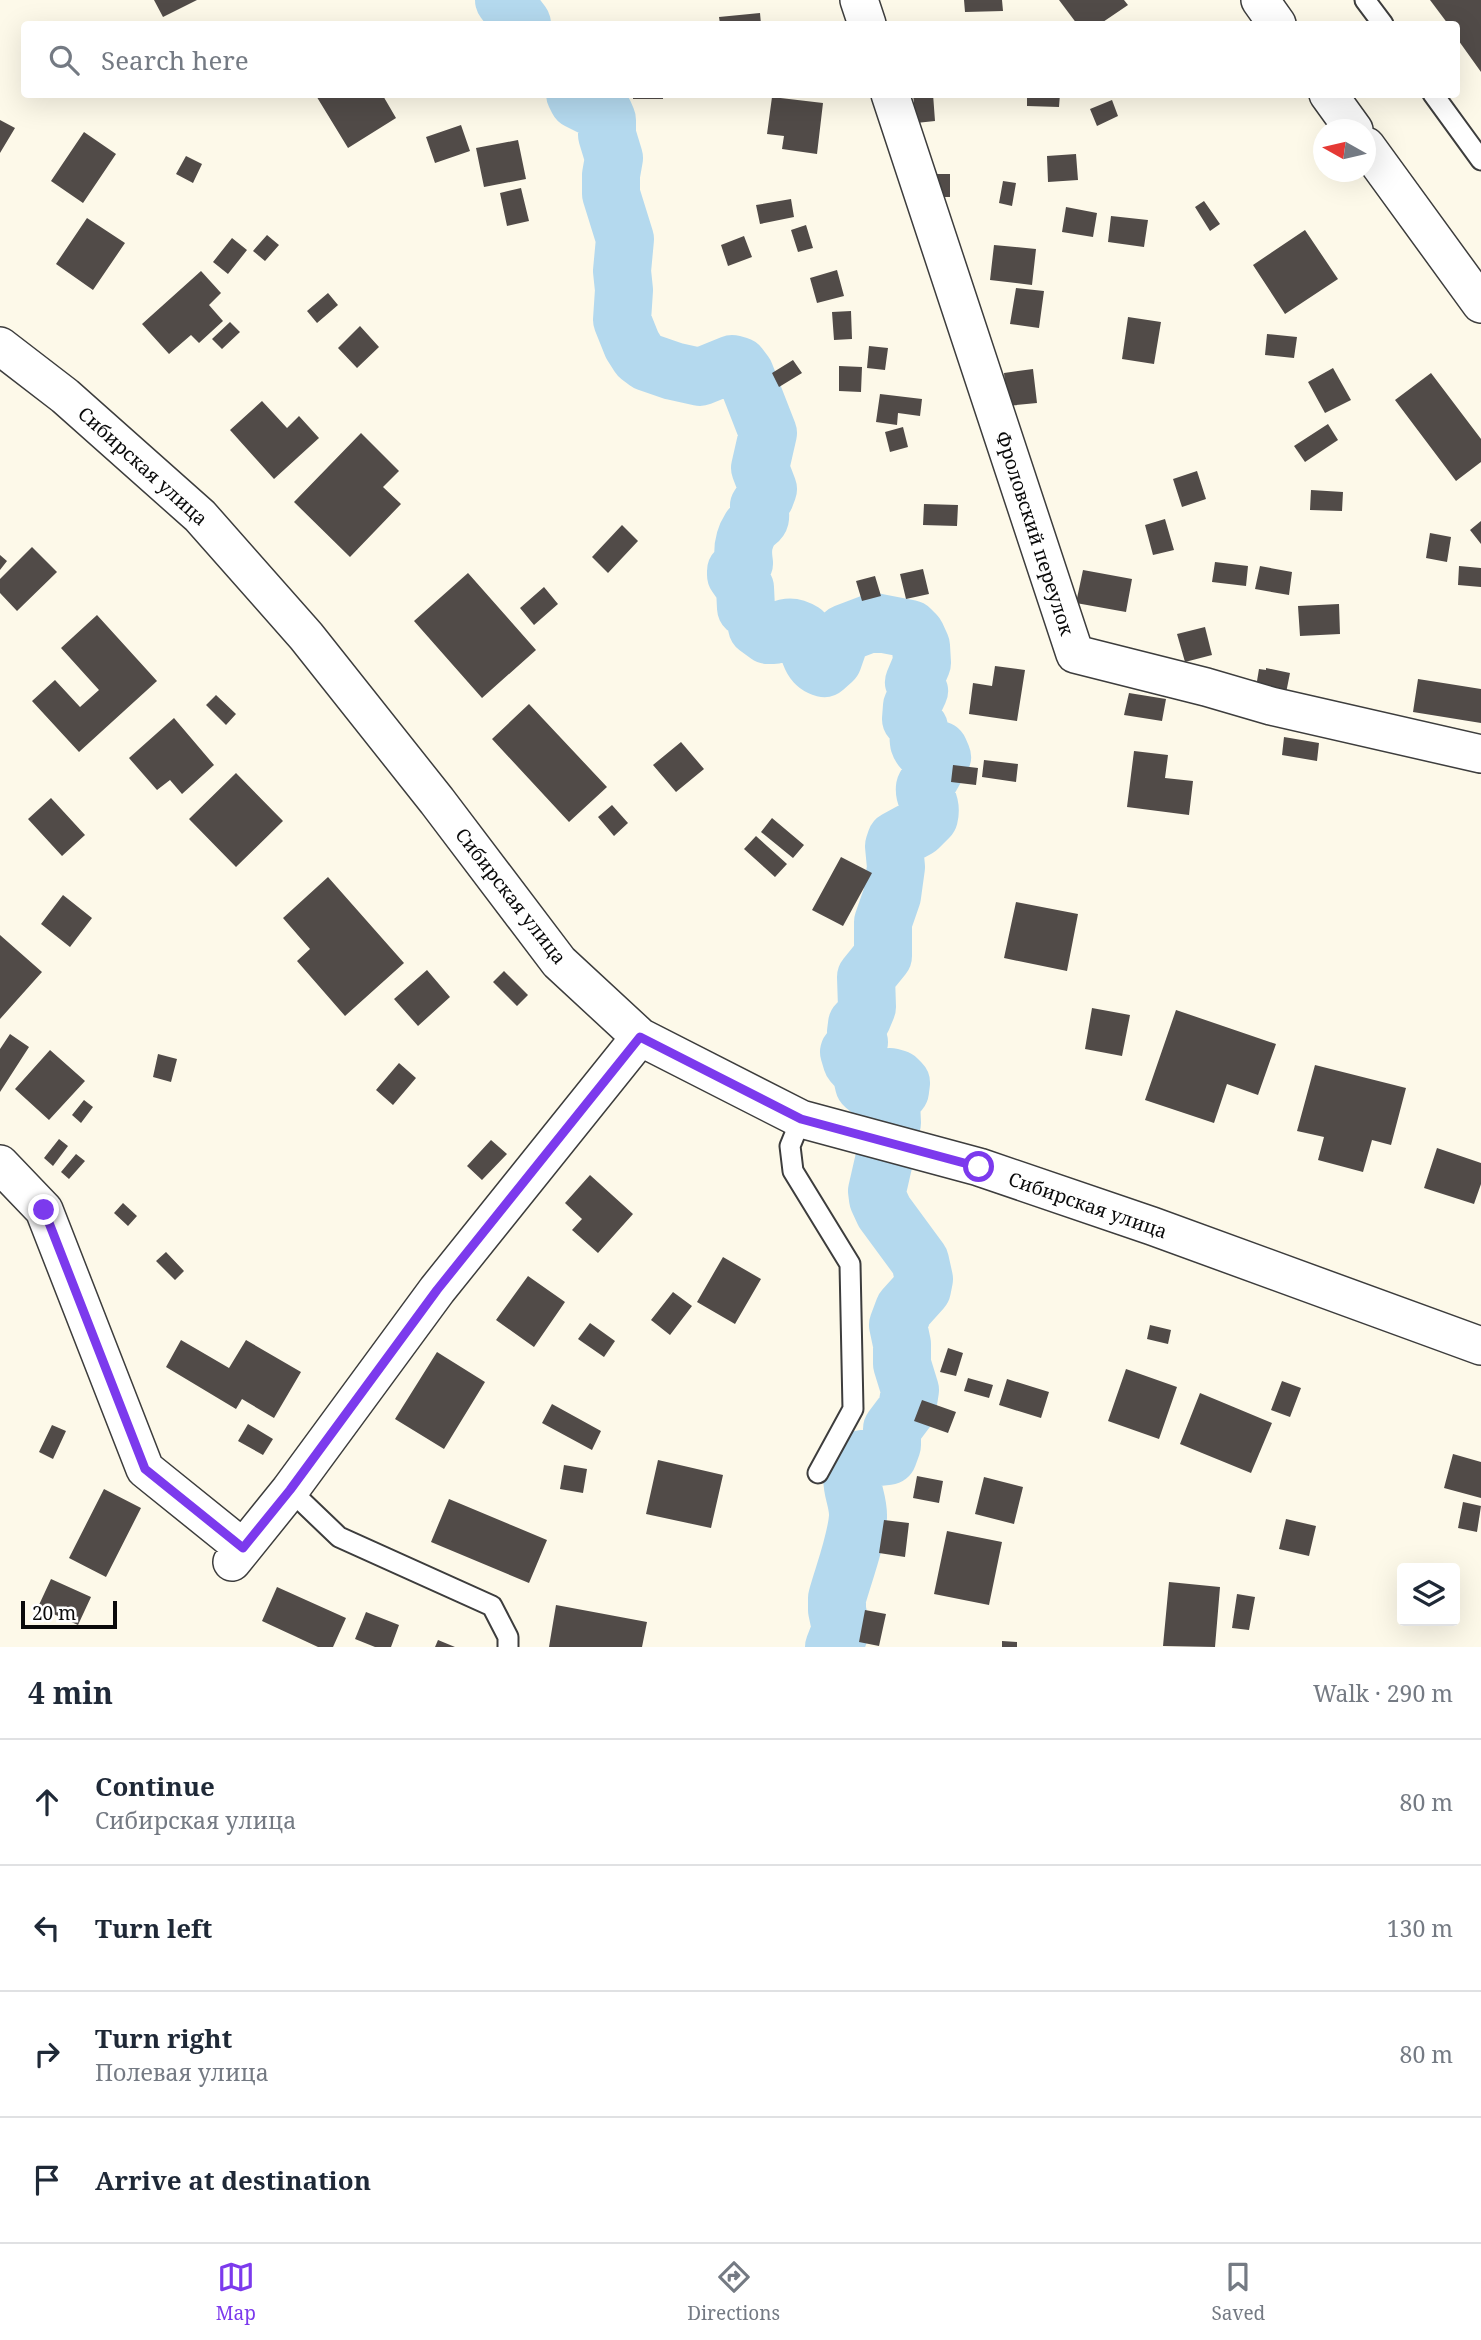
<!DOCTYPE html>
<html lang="en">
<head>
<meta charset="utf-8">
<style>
	body { margin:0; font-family:"Noto Serif",serif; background:#f6f6f7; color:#1f2937 }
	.controls { position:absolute; right:21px; bottom:21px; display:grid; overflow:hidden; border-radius:7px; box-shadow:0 7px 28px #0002 }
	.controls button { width:63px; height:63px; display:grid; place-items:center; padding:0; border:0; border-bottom:2px solid #e0e1e3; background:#fff; color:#1f2937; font:35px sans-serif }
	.compass { position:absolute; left:1313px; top:119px; width:63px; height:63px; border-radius:50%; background:#fff; box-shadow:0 7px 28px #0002; rotate:278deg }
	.scale { position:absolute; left:21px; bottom:18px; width:96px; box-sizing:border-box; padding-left:7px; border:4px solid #0a0a0a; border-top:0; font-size:19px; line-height:24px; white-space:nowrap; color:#0a0a0a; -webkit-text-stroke:5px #fff; paint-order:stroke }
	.stop { position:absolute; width:21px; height:21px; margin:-16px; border:5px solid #7c3aed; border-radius:50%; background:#fff }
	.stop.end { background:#7c3aed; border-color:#fff; box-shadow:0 2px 7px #0008 }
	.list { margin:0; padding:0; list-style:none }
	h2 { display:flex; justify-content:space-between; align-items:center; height:91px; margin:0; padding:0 28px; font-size:30px }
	h2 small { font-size:23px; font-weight:400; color:#747a83 }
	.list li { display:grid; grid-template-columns:46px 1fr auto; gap:21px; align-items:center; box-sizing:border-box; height:126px; padding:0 28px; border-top:2px solid #e0e1e3 }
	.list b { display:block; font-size:26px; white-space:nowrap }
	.list p { margin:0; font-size:23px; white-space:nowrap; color:#747a83 }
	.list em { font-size:23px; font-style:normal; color:#747a83 }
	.icon { flex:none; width:38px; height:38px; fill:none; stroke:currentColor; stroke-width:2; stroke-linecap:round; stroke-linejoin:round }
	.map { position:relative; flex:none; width:1481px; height:1647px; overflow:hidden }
	.search { position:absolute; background:#fff; box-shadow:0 7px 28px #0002; left:21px; right:21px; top:21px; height:77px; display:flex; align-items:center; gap:18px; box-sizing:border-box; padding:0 24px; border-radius:7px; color:#747a83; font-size:26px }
	.sheet { height:595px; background:#fff }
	nav { display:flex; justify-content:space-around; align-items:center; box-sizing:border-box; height:98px; border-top:2px solid #e0e1e3; background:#fff; font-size:19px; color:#747a83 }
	nav a { display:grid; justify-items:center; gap:4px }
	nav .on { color:#7c3aed }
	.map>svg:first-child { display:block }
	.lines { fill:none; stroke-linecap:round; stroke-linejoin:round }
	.river { stroke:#b4d9ee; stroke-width:58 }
	.building { fill:#514b48 }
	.lane-casing { stroke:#3d3d3d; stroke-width:23 }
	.street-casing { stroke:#3d3d3d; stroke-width:40 }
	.lane { stroke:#fff; stroke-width:19 }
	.street { stroke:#fff; stroke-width:37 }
	.route { stroke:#7c3aed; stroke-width:9 }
	.labels { text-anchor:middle; stroke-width:7; stroke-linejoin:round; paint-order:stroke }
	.street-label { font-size:19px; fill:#0a0a0a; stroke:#fff }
</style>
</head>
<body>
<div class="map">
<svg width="1481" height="1647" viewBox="0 0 1481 1647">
	<rect width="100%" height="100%" fill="#fdf9e9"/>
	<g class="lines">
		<path class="river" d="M504 0 522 24
			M575 94 578 100 604 113 607 120V135L614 158 611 175V194L625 239 622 271 624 290 622 320 632 345 639 356 647 362 673 371 700 377 732 364 739 366 745 374 768 433 760 468 768 489 765 497 759 506C763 525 757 518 750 529 743 540 742 550 744 563L736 571V575L745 588 746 608
			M757 627 768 635H774C784 626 792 625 803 632 809 645 808 664 824 668L833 660 841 637 845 633 874 622 910 629 916 635 921 646 922 663 914 682 919 691 912 706 911 719 919 728C918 741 917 746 928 754L936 750H939L942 757 925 787C923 799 933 801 929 817L918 828 896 840 894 846 896 867 892 896 883 922V956L866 977 867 1007 862 1019 857 1024 856 1032 859 1042 849 1052 852 1062 861 1072 864 1085 869 1089 890 1077 897 1079 901 1083 900 1091 891 1102 892 1123
			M834 1647 841 1629 837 1610V1598C844 1573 856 1542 858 1517 859 1494 842 1479 862 1459L888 1456 892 1445V1429L907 1409 910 1390 902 1364V1344L898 1325 904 1309 922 1289 924 1279 920 1261 884 1212 878 1199 877 1191 885 1156"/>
	</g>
	<path class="building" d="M154 0H197L163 17Z
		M964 0H1002L1003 11 965 12Z
		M1059 0H1124L1128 5 1100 24H1077Z
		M1430 0H1481V72L1456 37V24H1448Z
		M760 13 761 24H720L719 17Z
		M315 94H382L396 118 348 148Z
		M633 94H663V99H633Z
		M913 94H933L935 121 916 123Z
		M1027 94H1060L1059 107 1027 106Z
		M772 97 823 103 817 154 782 149 784 136 767 134Z
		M1112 100 1118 116 1097 126 1090 109Z
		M0 120 15 128 0 153Z
		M461 125 470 151 435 163 426 137Z
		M84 132 116 154 83 203 51 181Z
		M518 140 526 179 484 187 476 148Z
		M1076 154 1078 180 1048 182 1047 156Z
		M186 156 202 164 193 183 176 174Z
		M937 174H950V197H937Z
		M1003 181 1016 183 1012 206 999 203Z
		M521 188 529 221 507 226 500 193Z
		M791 199 794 217 760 224 756 205Z
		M1204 201 1220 224 1210 231 1195 207Z
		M1066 207 1097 213 1093 237 1062 232Z
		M1111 216 1148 220 1144 247 1108 242Z
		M87 218 125 243 93 290 56 264Z
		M806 225 813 248 798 252 791 230Z
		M1305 230 1338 279 1285 314 1253 265Z
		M267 235 279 245 265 261 253 251Z
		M744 236 752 257 728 266 721 245Z
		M232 238 247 250 228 274 213 262Z
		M994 245 1036 249 1032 285 990 280Z
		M837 270 844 296 817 303 810 278Z
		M201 271 221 293 209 305 223 321 199 343 191 335 169 354 142 324Z
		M1016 288 1044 291 1039 328 1010 324Z
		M328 293 338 305 317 323 307 311Z
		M851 311 852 339 834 340 832 312Z
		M1128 317 1161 322 1154 364 1122 359Z
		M230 322 240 332 222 349 212 339Z
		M360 326 379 347 357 368 338 348Z
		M1267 334 1297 337 1294 358 1265 355Z
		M869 346 888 348 885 370 867 368Z
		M793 360 802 373 779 387 772 373Z
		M839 366 862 367 861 392 839 391Z
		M1333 368 1351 400 1325 413 1308 382Z
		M1033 369 1037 403 1007 406 1004 373Z
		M1431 373 1481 439V462L1456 481 1395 400Z
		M880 394 922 399 920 416 898 413 897 425 876 422Z
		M262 401 287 428 299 416 319 438 274 479 230 430Z
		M1328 424 1338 440 1305 462 1294 446Z
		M903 427 908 447 890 452 885 432Z
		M361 433 399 471 383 487 401 504 350 557 294 502Z
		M1197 471 1206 499 1182 507 1173 479Z
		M1311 490 1343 492 1342 511 1310 510Z
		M924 504 958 505 957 526 923 525Z
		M1165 519 1174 550 1153 555 1145 525Z
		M1481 521V544L1470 530Z
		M622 525 638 541 608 573 592 557Z
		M1430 533 1451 537 1447 562 1426 558Z
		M32 547 57 572 17 611 0 593V579Z
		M0 555 7 561 0 570Z
		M1215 562 1248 566 1246 586 1212 582Z
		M1260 566 1292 572 1289 595 1255 589Z
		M1459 566 1481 568V587L1458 585Z
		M923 569 929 594 906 599 900 574Z
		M1083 570 1132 579 1126 612 1076 603Z
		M468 573 536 650 482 698 414 621Z
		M875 576 881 596 862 601 856 581Z
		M544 587 558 604 534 625 520 608Z
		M1339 604 1340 634 1300 636 1298 606Z
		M97 615 157 681 79 752 32 701 55 680 80 707 99 690 61 648Z
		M1205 627 1212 655 1185 662 1177 634Z
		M995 666 1025 670 1017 721 969 714 973 683 992 686Z
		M1266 668 1290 673 1286 693 1250 688 1251 680 1257 681 1259 669 1266 670Z
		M1418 679 1481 689V723L1413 712Z
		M1129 693 1166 699 1162 721 1124 715Z
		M216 695 236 714 226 725 206 705Z
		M529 704 607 787 569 822 492 739Z
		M174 718 214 765 182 794 170 780 157 790 129 758Z
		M1284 737 1319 743 1317 761 1282 755Z
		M681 742 704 769 676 792 653 765Z
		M1134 751 1168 755 1165 778 1193 781 1189 815 1127 807Z
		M984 760 1018 764 1016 782 982 777Z
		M953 765 978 768 976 785 951 782Z
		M236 773 283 821 236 867 189 819Z
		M51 798 85 835 62 856 28 819Z
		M612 805 628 823 614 836 598 817Z
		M772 818 804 845 793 858 761 832Z
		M756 836 787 864 775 877 744 849Z
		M841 857 872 873 843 926 812 910Z
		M328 877 404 963 345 1016 297 961 310 949 283 918Z
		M63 895 92 918 70 947 41 924Z
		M1016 902 1078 914 1067 971 1004 958Z
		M0 935 42 972 0 1019Z
		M427 970 450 997 418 1026 394 999Z
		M504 971 528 995 517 1006 493 982Z
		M1092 1008 1130 1015 1122 1056 1085 1049Z
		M1176 1010 1276 1044 1258 1095 1227 1084 1214 1123 1145 1100Z
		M10 1034 29 1047 0 1092V1049Z
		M50 1050 85 1081 49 1120 15 1089Z
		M158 1054 177 1059 171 1082 153 1077Z
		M399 1063 416 1078 393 1105 376 1090Z
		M1315 1065 1406 1088 1391 1145 1372 1140 1363 1172 1318 1160 1324 1137 1297 1131Z
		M84 1100 93 1107 81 1123 72 1115Z
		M59 1139 68 1146 53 1166 44 1158Z
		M491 1140 507 1154 482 1180 467 1166Z
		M1437 1148 1481 1163V1184L1474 1204 1424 1188Z
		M76 1154 85 1161 69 1179 61 1172Z
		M590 1175 633 1214 598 1253 572 1230 582 1219 565 1203Z
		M123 1203 137 1216 128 1226 114 1213Z
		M166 1252 184 1271 175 1280 156 1261Z
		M723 1257 761 1279 735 1324 697 1302Z
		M528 1276 565 1302 534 1347 496 1320Z
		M673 1292 692 1306 670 1335 651 1320Z
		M590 1323 615 1341 604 1357 578 1339Z
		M1150 1325 1171 1330 1168 1344 1147 1339Z
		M181 1340 229 1368 246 1340 301 1372 274 1418 242 1399 236 1409 166 1367Z
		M948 1348 963 1353 956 1376 940 1372Z
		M437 1352 485 1382 444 1449 395 1419Z
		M1126 1369 1177 1387 1159 1439 1108 1421Z
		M968 1378 993 1385 989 1398 964 1391Z
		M1007 1379 1049 1392 1041 1418 999 1405Z
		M1282 1381 1301 1388 1290 1417 1271 1410Z
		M1200 1393 1272 1423 1251 1473 1180 1444Z
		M922 1400 956 1412 948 1433 914 1421Z
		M552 1404 601 1431 592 1450 542 1423Z
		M248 1424 273 1439 263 1455 238 1441Z
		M52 1425 66 1431 53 1459 39 1452Z
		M1453 1454 1481 1462V1498L1444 1488Z
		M658 1460 723 1475 711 1528 646 1514Z
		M564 1465 587 1469 583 1493 560 1489Z
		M917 1476 943 1481 939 1503 913 1498Z
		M984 1477 1023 1487 1014 1524 975 1514Z
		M104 1489 141 1508 106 1577 69 1558Z
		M449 1499 547 1540 529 1583 431 1542Z
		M1463 1502 1481 1506 1477 1532 1458 1528Z
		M1286 1519 1316 1526 1309 1556 1279 1549Z
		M884 1520 909 1523 905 1557 879 1553Z
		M947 1531 1002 1542 989 1605 934 1594Z
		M51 1579 91 1597 78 1625 38 1607Z
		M1169 1582 1220 1587 1215 1647 1163 1646Z
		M277 1587 346 1618 333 1647H318L262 1621Z
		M1237 1594 1255 1597 1249 1630 1232 1628Z
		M556 1605 647 1622 642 1647H549Z
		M865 1610 886 1614 879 1646 859 1642Z
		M366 1612 399 1625 391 1647H375L355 1639Z
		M438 1640 455 1647H435Z
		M1002 1641 1017 1642V1647H1002Z"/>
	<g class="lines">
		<g class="lane-casing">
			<path id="lane" d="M1365 0 1383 24
				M1433 94 1481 160
				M801 1119 790 1146 793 1171 850 1264 853 1409 818 1473
				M290 1490 339 1537 492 1606 508 1637V1647"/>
		</g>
		<g class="street-casing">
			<path id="street" d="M859 0 867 24
				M1260 0 1277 24
				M890 94 1075 654 1206 687 1271 706 1481 754
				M1328 94 1354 130
				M1366 146 1481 304
				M0 346 65 396 200 516 306 636 437 801 559 962 640 1037 801 1119 979 1167 1152 1226 1481 1346
				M0 1164 44 1210 145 1469 243 1548
				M232 1562 290 1490 437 1290 640 1037"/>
		</g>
		<use href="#lane" class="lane"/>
		<use href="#street" class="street"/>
	</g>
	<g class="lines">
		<path class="route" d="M44 1210 145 1469 243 1548 290 1490 437 1290 640 1037 801 1119 979 1167"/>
	</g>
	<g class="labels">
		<g class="street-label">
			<text transform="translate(143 466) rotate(42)" y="7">Сибирская улица</text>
			<text transform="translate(1035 533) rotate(72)" y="7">Фроловский переулок</text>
			<text transform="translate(511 896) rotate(52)" y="7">Сибирская улица</text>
			<text transform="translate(1088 1205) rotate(19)" y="7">Сибирская улица</text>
		</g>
	</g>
</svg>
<div class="controls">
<button><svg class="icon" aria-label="layers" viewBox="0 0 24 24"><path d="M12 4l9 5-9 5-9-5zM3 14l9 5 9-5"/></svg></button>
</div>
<svg class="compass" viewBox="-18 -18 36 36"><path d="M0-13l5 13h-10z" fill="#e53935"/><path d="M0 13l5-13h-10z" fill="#747a83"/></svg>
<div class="scale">20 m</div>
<div class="stop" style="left:979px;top:1167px"></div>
<div class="stop end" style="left:44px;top:1210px"></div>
<div class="search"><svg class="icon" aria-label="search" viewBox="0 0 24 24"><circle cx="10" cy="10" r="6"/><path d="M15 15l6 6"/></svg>Search here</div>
</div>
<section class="sheet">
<h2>4 min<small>Walk · 290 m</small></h2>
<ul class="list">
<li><svg class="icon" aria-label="ahead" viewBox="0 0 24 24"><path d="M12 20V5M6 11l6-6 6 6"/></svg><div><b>Continue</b><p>Сибирская улица</p></div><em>80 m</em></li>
<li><svg class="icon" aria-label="left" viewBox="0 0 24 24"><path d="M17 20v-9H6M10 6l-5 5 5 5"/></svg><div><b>Turn left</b></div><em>130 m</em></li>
<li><svg class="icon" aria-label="right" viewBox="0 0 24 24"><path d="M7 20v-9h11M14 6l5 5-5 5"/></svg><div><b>Turn right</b><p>Полевая улица</p></div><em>80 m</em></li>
<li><svg class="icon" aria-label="arrive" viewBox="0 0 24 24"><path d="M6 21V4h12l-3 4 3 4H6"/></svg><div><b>Arrive at destination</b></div></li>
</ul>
</section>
<nav>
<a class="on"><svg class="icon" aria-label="map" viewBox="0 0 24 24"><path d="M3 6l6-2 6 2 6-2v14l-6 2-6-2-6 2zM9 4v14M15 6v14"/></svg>Map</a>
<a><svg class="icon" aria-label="directions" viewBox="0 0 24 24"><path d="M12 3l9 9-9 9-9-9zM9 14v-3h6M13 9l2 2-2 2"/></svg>Directions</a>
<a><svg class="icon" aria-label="saved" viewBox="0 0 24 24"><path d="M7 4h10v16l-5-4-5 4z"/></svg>Saved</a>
</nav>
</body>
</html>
